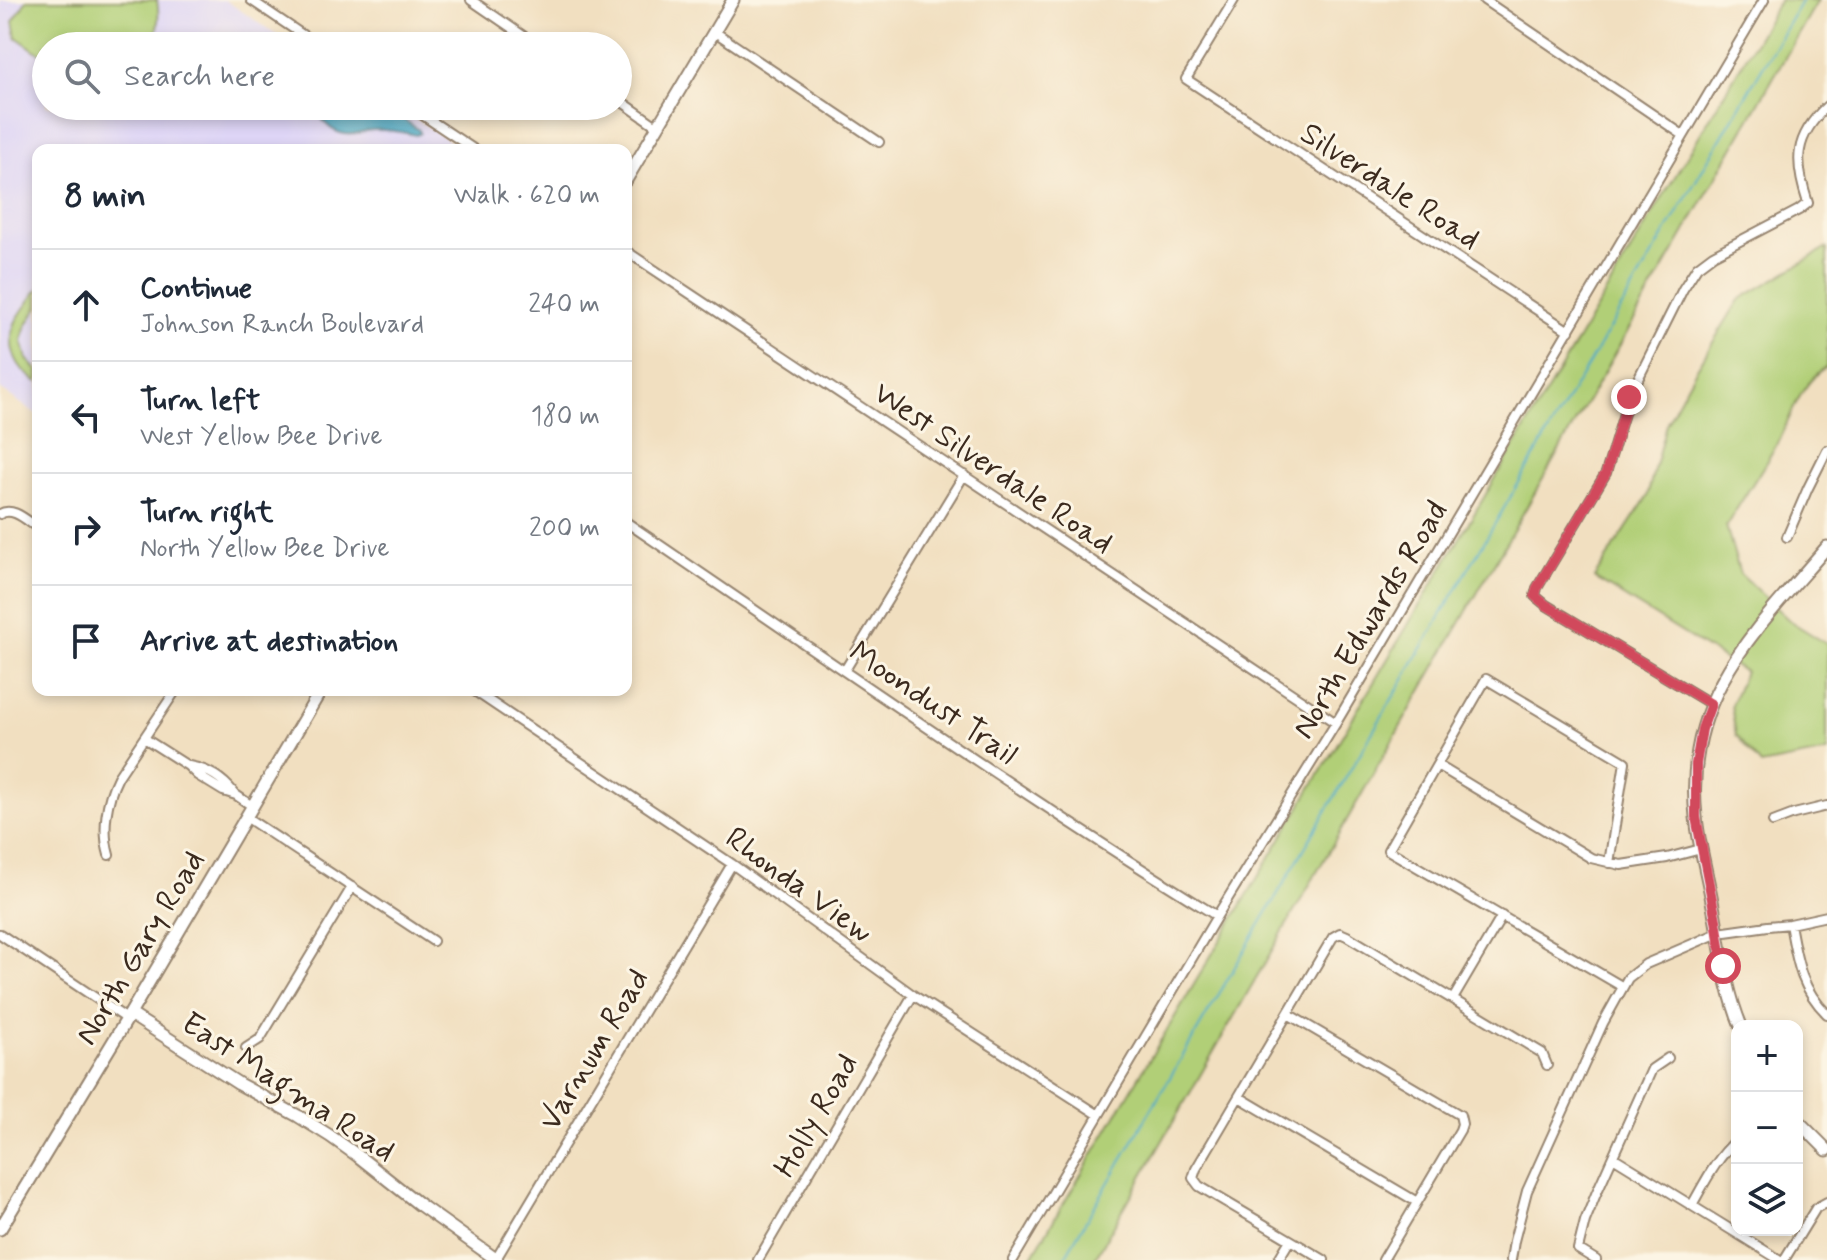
<!DOCTYPE html>
<html lang="en">
<head>
<meta charset="utf-8">
<style>
	body { margin:0; font-family:Mynerve,sans-serif; background:#f2f2f3; color:#1f2937 }
	.controls { position:absolute; right:24px; bottom:24px; display:grid; overflow:hidden; border-radius:16px; box-shadow:0 4px 12px #0003 }
	.controls button { width:72px; height:72px; display:grid; place-items:center; padding:0; border:0; border-bottom:2px solid #e0e1e3; background:#fff; color:#1f2937; font:40px sans-serif }
	.stop { position:absolute; width:24px; height:24px; margin:-18px; border:6px solid #d1495b; border-radius:50%; background:#fff }
	.stop.end { background:#d1495b; border-color:#fff; box-shadow:0 2px 8px #0008 }
	.list { margin:0; padding:0; list-style:none }
	h2 { display:flex; justify-content:space-between; align-items:center; height:104px; margin:0; padding:0 32px; font-size:34px }
	h2 small { font-size:26px; font-weight:400; color:#747a83 }
	.list li { display:grid; grid-template-columns:52px 1fr auto; gap:24px; align-items:center; box-sizing:border-box; height:112px; padding:0 32px; border-top:2px solid #e0e1e3 }
	.list b { display:block; font-size:30px; white-space:nowrap }
	.list p { margin:0; font-size:26px; white-space:nowrap; color:#747a83 }
	.list em { font-size:26px; font-style:normal; color:#747a83 }
	.icon { flex:none; width:44px; height:44px; fill:none; stroke:currentColor; stroke-width:2; stroke-linecap:round; stroke-linejoin:round }
	.map { position:relative; flex:none; width:1827px; height:1260px; overflow:hidden }
	.search { position:absolute; background:#fff; box-shadow:0 4px 12px #0003; left:32px; top:32px; width:600px; height:88px; display:flex; align-items:center; gap:20px; box-sizing:border-box; padding:0 28px; border-radius:44px; color:#747a83; font-size:30px }
	.panel { position:absolute; background:#fff; box-shadow:0 4px 12px #0003; left:32px; top:144px; width:600px; height:552px; border-radius:16px }
	.map>svg:first-child { display:block }
	.built { fill:#ded5f6 }
	.green { fill:#b1cf77; stroke:#767c4a; stroke-width:2 }
	.water { fill:#48a9c7; stroke:#426a72; stroke-width:2 }
	.lines { fill:none; stroke-linecap:round; stroke-linejoin:round }
	.stream { stroke:#48a9c7; stroke-width:2 }
	.street-casing { stroke:#96846f; stroke-width:12 }
	.secondary-casing { stroke:#96846f; stroke-width:15 }
	.street { stroke:#fff; stroke-width:8 }
	.secondary { stroke:#fff; stroke-width:11 }
	.route { stroke:#d1495b; stroke-width:10 }
	.labels { text-anchor:middle; stroke-width:6; stroke-linejoin:round; paint-order:stroke }
	.street-label { font-size:32px; fill:#3b2a1e; stroke:#fcf5e5 }
</style>
</head>
<body>
<div class="map">
<svg width="1827" height="1260" viewBox="0 0 1827 1260">
	<rect width="100%" height="100%" fill="#fcf5e5"/>
	<filter id="ink" filterUnits="userSpaceOnUse"><feTurbulence type="fractalNoise" baseFrequency=".0125" numOctaves="2"/><feDisplacementMap in="SourceGraphic" scale="16" xChannelSelector="R" yChannelSelector="G"/><feConvolveMatrix kernelMatrix="1 2 1 2 8 2 1 2 1" color-interpolation-filters="sRGB"/></filter>
	<filter id="wash" filterUnits="userSpaceOnUse"><feTurbulence type="fractalNoise" baseFrequency=".006" numOctaves="4" result="noise"/><feDisplacementMap in="SourceGraphic" scale="32" xChannelSelector="R" yChannelSelector="G"/><feGaussianBlur stdDeviation="1.8" result="paint"/><feColorMatrix in="noise" values="0 0 0 0 0 0 0 0 0 0 0 0 0 0 0 0 0 1.4 0 .05"/><feComposite in="paint" operator="in"/></filter>
	<g filter="url(#wash)">
		<rect width="100%" height="100%" fill="#f1dfc0"/>
		<path class="built" d="M0 0H225L293 46H46V106H396L463 150H38V415L0 389Z"/>
		<path class="green" d="M27 0H157C160 16 158 31 152 46H46V58L16 37 13 21Z
			M1780 0H1818L1094 1260H1030Z
			M1827 248V367C1801 381 1792 415 1779 440 1763 469 1743 498 1726 526L1740 574 1790 621 1827 644V752L1761 765 1736 735 1731 705 1745 672 1594 578 1647 497 1666 424 1694 373 1739 300Z
			M38 289V307L25 328 22 341 27 359 38 371V382C16 370 5 345 16 321 22 310 31 299 38 289Z"/>
		<path class="water" d="M326 106H384L419 130 420 133 417 135C403 132 387 129 372 130 365 130 360 133 353 134 340 136 327 128 321 117Z"/>
		<g class="lines">
			<path class="stream" d="M1063 1260 1802 0"/>
		</g>
	</g>
	<g filter="url(#ink)">
		<g class="lines">
			<g class="street-casing">
				<path id="street" d="M251 0 319 46
					M471 0 538 46
					M1234 0 1186 79 1569 331
					M1484 0 1683 135
					M715 32 879 142
					M618 99 658 127
					M409 106 475 150
					M626 251 1336 723
					M0 514C13 506 27 521 38 528
					M626 522C822 655 1016 792 1217 916
					M1787 537 1808 488 1827 450
					M845 670 964 475
					M473 690 732 864 913 995 1099 1115
					M1711 704 1546 605 1535 596 1537 588 1606 473 1629 397 1683 289 1697 267 1713 255 1799 210 1808 203C1794 161 1794 137 1827 106
					M144 738 188 766 197 775 223 791 236 795 252 806
					M1437 765 1591 858 1621 865 1667 858 1701 849
					M189 766C207 769 223 779 234 793
					M246 817 433 941
					M1773 822 1794 814 1827 806
					M109 855C102 830 106 801 118 777L176 690
					M1609 863 1625 762 1486 679 1388 850 1623 987
					M1790 924C1797 961 1800 987 1827 1014
					M0 934 127 1019
					M1453 999 1502 916
					M1288 1014 1460 1115 1462 1124 1460 1130 1383 1260
					M246 1048 260 1039 352 887
					M1239 1097 1417 1202
					M1613 1157 1780 1260
					M1692 1205C1705 1182 1717 1157 1737 1140
					M496 1259 732 864
					M758 1260 913 995
					M1013 1260 1217 916 1336 723 1764 0
					M1278 1260 1290 1240
					M1324 1260 1199 1186 1193 1178 1196 1169 1333 937 1340 933 1347 936 1542 1053 1547 1065
					M1511 1260 1514 1241 1527 1191 1603 1023 1628 978 1646 964 1718 933 1768 926 1790 924 1827 916
					M1596 1260 1578 1249 1585 1221 1596 1194 1652 1069 1668 1058
					M1784 1260 1816 1208 1827 1202"/>
			</g>
			<g class="secondary-casing">
				<path id="secondary" d="M626 180 733 0
					M130 1014 239 1084 298 1116 330 1136 358 1156 420 1205 497 1260
					M1741 1026C1724 985 1721 944 1712 901 1707 874 1699 846 1696 817 1683 696 1755 631 1827 547
					M1797 1120 1827 1150
					M0 1229 130 1014 321 690"/>
			</g>
			<use href="#street" class="street"/>
			<use href="#secondary" class="secondary"/>
		</g>
	</g>
	<g class="lines" filter="url(#ink)">
		<path class="route" d="M1629 397 1606 473 1537 588 1535 596 1546 605 1711 704 1702 729 1696 764V817L1716 920 1723 966"/>
	</g>
	<g class="labels">
		<g class="street-label">
			<text transform="translate(1391 185) rotate(33)" y="11">Silverdale Road</text>
			<text transform="translate(994 467) rotate(34)" y="11">West Silverdale Road</text>
			<text transform="translate(1369 619) rotate(-59)" y="11">North Edwards Road</text>
			<text transform="translate(934 702) rotate(34)" y="11">Moondust Trail</text>
			<text transform="translate(800 884) rotate(36)" y="11">Rhonda View</text>
			<text transform="translate(139 947) rotate(-59)" y="11">North Gary Road</text>
			<text transform="translate(593 1049) rotate(-59)" y="11">Varnum Road</text>
			<text transform="translate(289 1086) rotate(33)" y="11">East Magma Road</text>
			<text transform="translate(815 1115) rotate(-60)" y="11">Holly Road</text>
		</g>
	</g>
</svg>
<div class="controls">
<button>+</button>
<button>−</button>
<button><svg class="icon" aria-label="layers" viewBox="0 0 24 24"><path d="M12 4l9 5-9 5-9-5zM3 14l9 5 9-5"/></svg></button>
</div>
<div class="stop" style="left:1723px;top:966px"></div>
<div class="stop end" style="left:1629px;top:397px"></div>
<div class="search"><svg class="icon" aria-label="search" viewBox="0 0 24 24"><circle cx="10" cy="10" r="6"/><path d="M15 15l6 6"/></svg>Search here</div>
<section class="panel">
<h2>8 min<small>Walk · 620 m</small></h2>
<ul class="list">
<li><svg class="icon" aria-label="ahead" viewBox="0 0 24 24"><path d="M12 20V5M6 11l6-6 6 6"/></svg><div><b>Continue</b><p>Johnson Ranch Boulevard</p></div><em>240 m</em></li>
<li><svg class="icon" aria-label="left" viewBox="0 0 24 24"><path d="M17 20v-9H6M10 6l-5 5 5 5"/></svg><div><b>Turn left</b><p>West Yellow Bee Drive</p></div><em>180 m</em></li>
<li><svg class="icon" aria-label="right" viewBox="0 0 24 24"><path d="M7 20v-9h11M14 6l5 5-5 5"/></svg><div><b>Turn right</b><p>North Yellow Bee Drive</p></div><em>200 m</em></li>
<li><svg class="icon" aria-label="arrive" viewBox="0 0 24 24"><path d="M6 21V4h12l-3 4 3 4H6"/></svg><div><b>Arrive at destination</b></div></li>
</ul>
</section>
</div>
</body>
</html>
